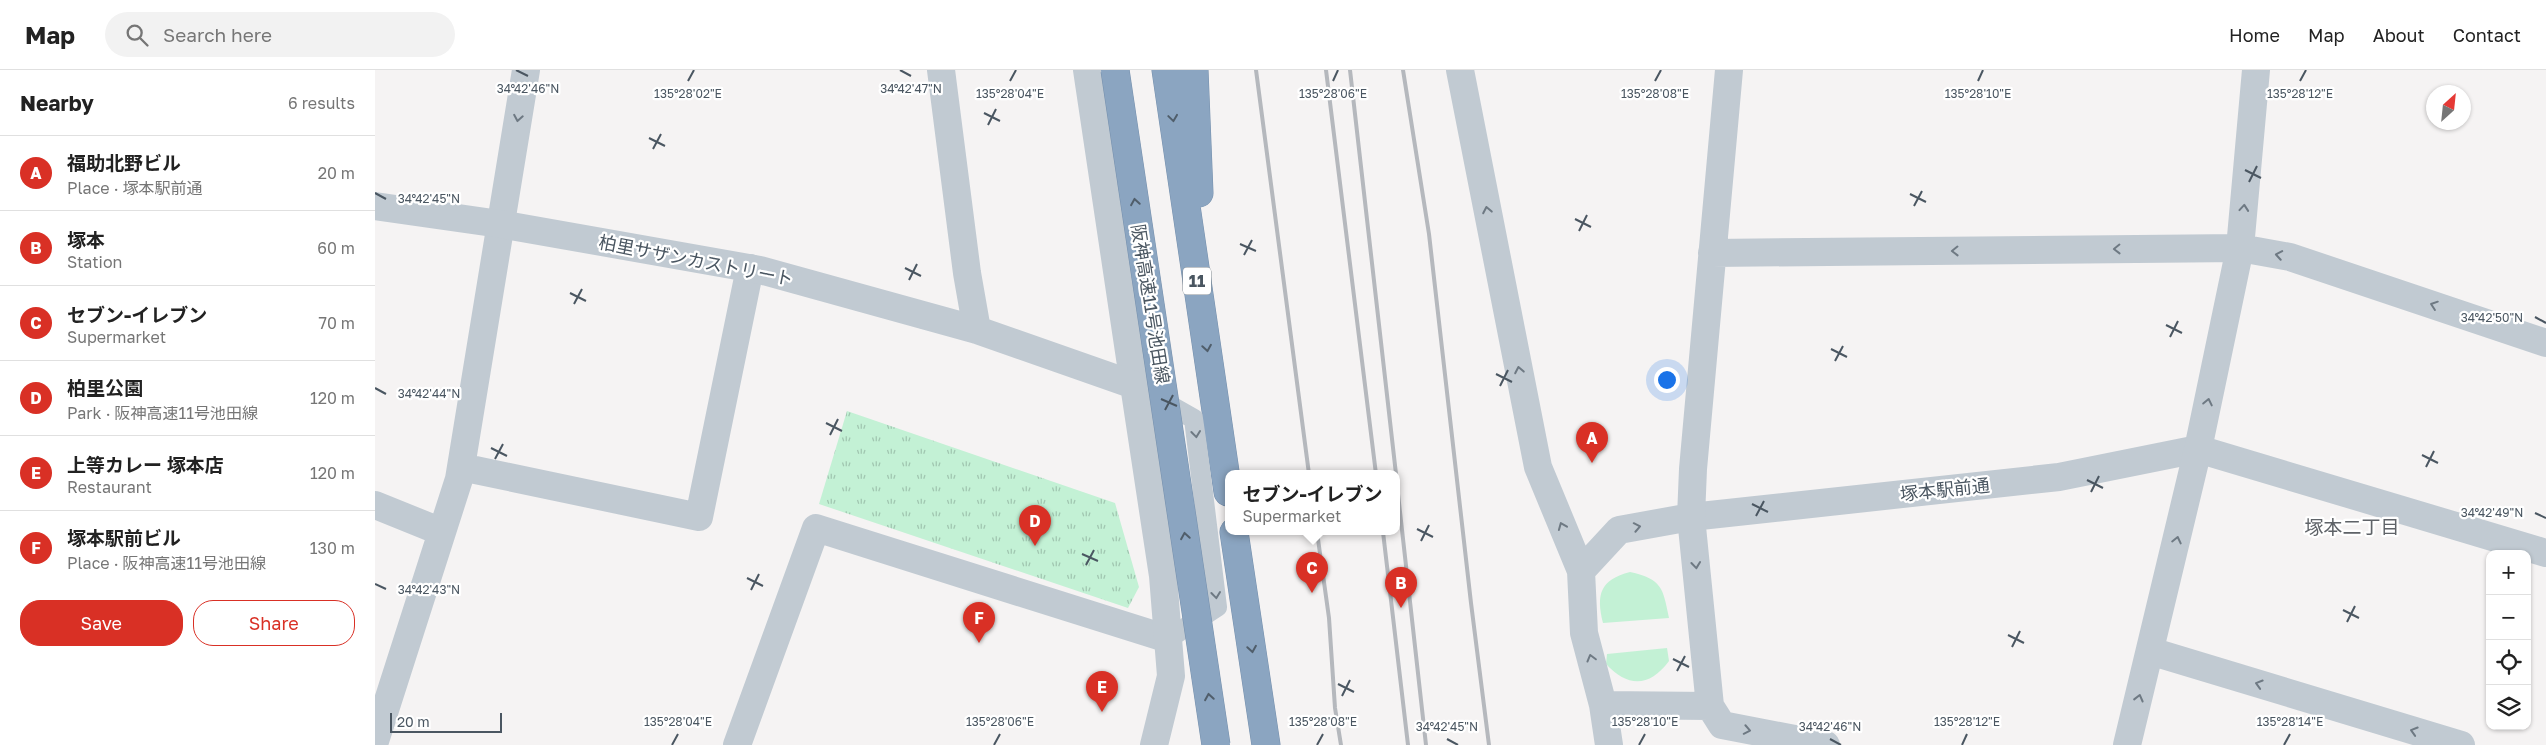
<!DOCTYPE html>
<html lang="en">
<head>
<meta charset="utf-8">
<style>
	body { margin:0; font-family:"Golos Text","Noto Sans JP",sans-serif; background:#f2f2f2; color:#222 }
	.controls { position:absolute; right:15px; bottom:15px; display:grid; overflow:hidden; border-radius:10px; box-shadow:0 1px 4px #0004 }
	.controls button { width:45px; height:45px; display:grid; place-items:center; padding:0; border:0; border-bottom:1px solid #e0e0e0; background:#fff; color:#222; font:25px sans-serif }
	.compass { position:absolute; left:2051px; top:15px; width:45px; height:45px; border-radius:50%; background:#fff; box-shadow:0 1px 4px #0004; rotate:27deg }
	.scale { position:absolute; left:15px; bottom:12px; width:112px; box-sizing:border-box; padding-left:5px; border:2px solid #4a5661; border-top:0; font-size:14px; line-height:18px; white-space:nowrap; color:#4a5661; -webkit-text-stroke:4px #fff; paint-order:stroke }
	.you { position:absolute; left:1291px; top:309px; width:18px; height:18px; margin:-12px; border:4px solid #fff; border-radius:50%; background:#1a73e8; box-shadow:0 0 0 8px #1a73e833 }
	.badge { display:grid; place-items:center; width:32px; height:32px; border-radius:50%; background:#d93025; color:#fff; font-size:16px; font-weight:700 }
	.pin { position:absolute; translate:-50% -41px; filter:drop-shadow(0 1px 2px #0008) }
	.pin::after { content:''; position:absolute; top:26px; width:18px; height:15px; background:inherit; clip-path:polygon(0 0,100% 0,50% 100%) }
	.popup { position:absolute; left:850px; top:400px; width:175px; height:65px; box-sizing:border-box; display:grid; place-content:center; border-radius:10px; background:#fff; filter:drop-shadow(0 1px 4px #0005); font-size:16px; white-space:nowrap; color:#767676 }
	.popup b { font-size:19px; color:#222 }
	.popup::after { content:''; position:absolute; left:50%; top:100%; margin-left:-10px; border:10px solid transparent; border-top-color:#fff }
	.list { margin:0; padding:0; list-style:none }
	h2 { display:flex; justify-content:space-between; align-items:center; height:65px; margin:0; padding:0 20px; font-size:21px }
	h2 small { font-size:16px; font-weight:400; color:#767676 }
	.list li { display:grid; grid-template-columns:32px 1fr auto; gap:15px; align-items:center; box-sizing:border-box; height:75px; padding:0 20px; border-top:1px solid #e0e0e0 }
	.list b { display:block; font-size:19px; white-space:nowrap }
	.list p { margin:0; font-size:16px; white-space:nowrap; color:#767676 }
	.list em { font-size:16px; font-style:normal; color:#767676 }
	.actions { display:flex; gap:10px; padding:15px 20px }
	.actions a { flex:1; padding:11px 0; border:1px solid #d93025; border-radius:20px; text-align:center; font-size:18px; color:#d93025 }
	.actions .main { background:#d93025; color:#fff }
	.icon { flex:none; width:28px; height:28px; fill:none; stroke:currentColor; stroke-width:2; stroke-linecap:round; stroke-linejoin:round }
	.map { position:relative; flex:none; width:2171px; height:675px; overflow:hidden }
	header { display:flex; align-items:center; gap:30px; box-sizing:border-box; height:70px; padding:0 25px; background:#fff; border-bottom:1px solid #e0e0e0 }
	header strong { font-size:24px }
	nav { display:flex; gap:28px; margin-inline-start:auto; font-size:18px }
	.search { width:350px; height:45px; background:#f2f2f2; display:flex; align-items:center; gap:12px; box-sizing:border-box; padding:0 18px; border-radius:28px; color:#767676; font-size:19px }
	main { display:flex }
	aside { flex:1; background:#fff }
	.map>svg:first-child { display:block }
	.green { fill:#c3f1d5 }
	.park { fill:url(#park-tufts) }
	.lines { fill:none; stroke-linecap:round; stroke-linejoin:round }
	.motorway-casing { stroke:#7690ad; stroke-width:29 }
	.service { stroke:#c1cad2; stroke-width:20 }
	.pedestrian { stroke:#c1cad2; stroke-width:28 }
	.minor { stroke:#c1cad2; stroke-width:28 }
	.tertiary { stroke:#c1cad2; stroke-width:28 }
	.motorway { stroke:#8ba5c1; stroke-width:28 }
	.rail { stroke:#b5b8bd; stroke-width:4 }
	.motorway-bridge-casing { stroke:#7690ad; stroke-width:29; stroke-linecap:butt }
	.motorway-bridge { stroke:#8ba5c1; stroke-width:28 }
	.oneway { stroke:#6e7983 }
	.oneway2 { stroke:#505e6b }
	.ticks { fill:none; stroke:#4a5661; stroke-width:2 }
	.labels { text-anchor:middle; stroke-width:4.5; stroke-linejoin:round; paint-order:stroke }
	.shield { fill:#fff; stroke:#808990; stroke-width:1 }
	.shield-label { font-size:16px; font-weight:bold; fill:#4a5661 }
	.street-label { font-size:18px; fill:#4a5661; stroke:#fff }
	.neighbourhood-label { font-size:19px; fill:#5f6368; stroke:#fff }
	.ticks-label { font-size:12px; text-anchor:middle; fill:#4a5661; stroke:#fff; stroke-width:4.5; stroke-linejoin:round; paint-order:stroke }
</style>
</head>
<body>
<header>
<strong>Map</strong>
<div class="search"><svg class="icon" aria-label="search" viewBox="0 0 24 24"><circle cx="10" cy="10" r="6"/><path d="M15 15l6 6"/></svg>Search here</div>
<nav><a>Home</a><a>Map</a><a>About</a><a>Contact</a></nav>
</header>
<main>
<aside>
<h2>Nearby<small>6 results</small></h2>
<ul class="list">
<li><span class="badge">A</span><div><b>福助北野ビル</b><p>Place · 塚本駅前通</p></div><em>20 m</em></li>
<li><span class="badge">B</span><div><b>塚本</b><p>Station</p></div><em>60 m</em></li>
<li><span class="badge">C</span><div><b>セブン-イレブン</b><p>Supermarket</p></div><em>70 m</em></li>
<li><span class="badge">D</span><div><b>柏里公園</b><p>Park · 阪神高速11号池田線</p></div><em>120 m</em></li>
<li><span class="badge">E</span><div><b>上等カレー 塚本店</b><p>Restaurant</p></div><em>120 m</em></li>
<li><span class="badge">F</span><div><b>塚本駅前ビル</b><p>Place · 阪神高速11号池田線</p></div><em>130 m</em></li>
</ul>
<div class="actions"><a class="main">Save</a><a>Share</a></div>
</aside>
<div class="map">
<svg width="2171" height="675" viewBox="0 0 2171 675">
	<defs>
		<pattern id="park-tufts" width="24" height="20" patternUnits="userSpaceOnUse" patternTransform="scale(1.25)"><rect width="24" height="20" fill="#c3f1d5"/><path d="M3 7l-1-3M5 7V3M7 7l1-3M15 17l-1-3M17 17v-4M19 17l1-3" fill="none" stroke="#a0c6b0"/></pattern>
	</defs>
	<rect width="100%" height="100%" fill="#f5f3f3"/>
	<path class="green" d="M1255 502C1287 509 1288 518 1294 548L1228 553C1221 524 1225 510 1255 502Z
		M1292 578 1294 591C1275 617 1253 618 1231 594L1232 584Z"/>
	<path class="park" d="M472 341 740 433 764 517 753 538 444 434Z"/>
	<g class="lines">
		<g class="motorway-casing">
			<path id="motorway" d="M791 0 853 422
				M819 0 824 123
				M859 462 891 675"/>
		</g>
		<path class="service" d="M759 315 819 349 842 537 793 569"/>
		<path class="pedestrian" d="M1316 447 1684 407 1823 379"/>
		<path class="minor" d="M712 0 759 315
			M1085 0 1163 397 1206 501
			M1354 0 1318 399 1316 447 1335 636 1347 655 1451 675
			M1337 183 1865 178 1915 187 2171 273
			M1823 379 2171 483
			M86 397 324 447 375 198
			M0 435 67 462
			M1775 581 2086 675
			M1228 635 1335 636
			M0 671 84 409 151 0
			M362 675 441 458 793 569
			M1234 675 1228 635 1209 563 1206 501 1244 460 1316 447
			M1752 675 1823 379 1865 178 1881 0"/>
		<path class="tertiary" d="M566 0 592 203 602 260
			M0 136 125 154 385 200 602 260 759 315 788 506 796 606 779 675"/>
		<use href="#motorway" class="motorway"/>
		<path class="rail" d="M881 0 934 404
			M951 0 1001 404
			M975 0 1021 404
			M1028 0 1054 164 1096 533 1114 675
			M1021 406 1051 675
			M942 462 954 548 960 638 966 675
			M1008 462 1033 675"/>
		<g class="motorway-bridge-casing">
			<path id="motorway-bridge" d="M740 0 841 675"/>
		</g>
		<use href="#motorway-bridge" class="motorway-bridge"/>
	</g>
	<defs><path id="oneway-chevron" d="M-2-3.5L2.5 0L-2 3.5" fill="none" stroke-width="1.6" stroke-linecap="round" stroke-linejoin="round" transform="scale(1.25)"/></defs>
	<g class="oneway">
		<use href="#oneway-chevron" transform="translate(143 48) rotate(100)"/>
		<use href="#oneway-chevron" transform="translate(1869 138) rotate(-85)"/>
		<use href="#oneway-chevron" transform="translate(1112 140) rotate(-101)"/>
		<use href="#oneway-chevron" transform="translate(1742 179) rotate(179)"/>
		<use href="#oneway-chevron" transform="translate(1580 181) rotate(179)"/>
		<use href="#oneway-chevron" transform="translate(1904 185) rotate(-170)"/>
		<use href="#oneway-chevron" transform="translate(2059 235) rotate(-161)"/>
		<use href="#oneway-chevron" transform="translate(1144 300) rotate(-101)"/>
		<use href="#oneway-chevron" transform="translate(1833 332) rotate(-78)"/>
		<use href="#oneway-chevron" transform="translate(821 364) rotate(83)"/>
		<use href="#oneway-chevron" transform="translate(1187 456) rotate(-112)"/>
		<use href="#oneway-chevron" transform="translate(1262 457) rotate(-11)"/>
		<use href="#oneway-chevron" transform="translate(1802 470) rotate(-77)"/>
		<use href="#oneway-chevron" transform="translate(1321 495) rotate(84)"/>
		<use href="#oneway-chevron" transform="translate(841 525) rotate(83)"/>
		<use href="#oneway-chevron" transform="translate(1216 588) rotate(-105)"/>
		<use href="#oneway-chevron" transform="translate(1884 614) rotate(-163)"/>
		<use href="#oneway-chevron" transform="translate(1764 628) rotate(-76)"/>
		<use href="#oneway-chevron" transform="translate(1372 660) rotate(11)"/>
		<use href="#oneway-chevron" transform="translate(2039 661) rotate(-163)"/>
	</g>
	<g class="oneway2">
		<use href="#oneway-chevron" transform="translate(798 48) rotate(82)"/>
		<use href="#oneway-chevron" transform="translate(760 132) rotate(-99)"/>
		<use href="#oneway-chevron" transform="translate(832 278) rotate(81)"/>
		<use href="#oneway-chevron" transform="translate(810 466) rotate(-99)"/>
		<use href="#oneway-chevron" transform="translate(877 579) rotate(81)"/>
		<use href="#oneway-chevron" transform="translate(834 627) rotate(-99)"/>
	</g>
	<path class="ticks" d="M141 0 153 6M525 0 536 6M313 11 319 0M635 11 641 0M958 11 963 0M1280 11 1286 0M1603 11 1608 0M1925 11 1931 0M609 43 625 51M613 55 621 39M274 68 290 76M278 79 286 64M1870 100 1886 108M1874 112 1882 96M0 123 11 129M1535 124 1551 132M1539 136 1547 121M1200 149 1216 157M1204 161 1212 145M865 174 881 181M869 185 877 170M530 198 546 206M534 210 542 194M195 223 211 231M199 234 207 219M2160 247 2171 253M1791 255 1807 263M1795 267 1803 251M1456 279 1472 287M1460 291 1468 276M1121 304 1137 312M1125 316 1133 300M0 318 11 324M786 329 802 336M790 340 798 325M451 353 467 361M455 365 463 349M116 378 132 386M2047 385 2063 393M120 389 128 374M2051 397 2059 381M1712 410 1728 418M1716 422 1724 406M1377 434 1393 442M2160 443 2171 448M1381 446 1389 431M1042 459 1058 467M1046 471 1054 455M707 484 723 491M711 495 719 480M372 508 388 516M0 514 11 519M376 520 384 504M1968 540 1984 548M1972 552 1980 536M1633 565 1649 573M1637 577 1645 561M1298 589 1314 597M1302 601 1310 586M963 614 979 622M967 626 975 610M1072 669 1083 675M1455 669 1466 675M297 675 303 664M619 675 625 664M942 675 948 664M1264 675 1270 664M1587 675 1592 664M1909 675 1915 664"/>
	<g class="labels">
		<rect class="shield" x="808" y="197.5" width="28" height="27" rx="4"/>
		<g class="shield-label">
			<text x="822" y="217">11</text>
		</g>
		<g class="street-label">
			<text transform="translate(321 191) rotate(11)" y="6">柏里サザンカストリート</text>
			<text transform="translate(775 234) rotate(81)" y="6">阪神高速11号池田線</text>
			<text transform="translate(1570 420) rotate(-6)" y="6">塚本駅前通</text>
		</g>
		<g class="neighbourhood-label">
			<text x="1977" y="464">塚本二丁目</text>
		</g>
	</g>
	<g class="ticks-label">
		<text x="153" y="23">34°42'46"N</text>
		<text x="536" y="23">34°42'47"N</text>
		<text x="313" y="28">135°28'02"E</text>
		<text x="635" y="28">135°28'04"E</text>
		<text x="958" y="28">135°28'06"E</text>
		<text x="1280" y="28">135°28'08"E</text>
		<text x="1603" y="28">135°28'10"E</text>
		<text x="1925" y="28">135°28'12"E</text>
		<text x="54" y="133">34°42'45"N</text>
		<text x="2117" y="252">34°42'50"N</text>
		<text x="54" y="328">34°42'44"N</text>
		<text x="2117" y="447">34°42'49"N</text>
		<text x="54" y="524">34°42'43"N</text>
		<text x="303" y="656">135°28'04"E</text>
		<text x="625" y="656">135°28'06"E</text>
		<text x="948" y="656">135°28'08"E</text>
		<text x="1270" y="656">135°28'10"E</text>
		<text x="1592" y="656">135°28'12"E</text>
		<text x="1915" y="656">135°28'14"E</text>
		<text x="1072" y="661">34°42'45"N</text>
		<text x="1455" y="661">34°42'46"N</text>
	</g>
</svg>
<div class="controls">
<button>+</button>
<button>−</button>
<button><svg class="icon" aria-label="locate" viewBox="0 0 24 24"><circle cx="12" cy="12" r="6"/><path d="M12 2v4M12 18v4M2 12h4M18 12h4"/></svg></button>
<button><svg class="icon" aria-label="layers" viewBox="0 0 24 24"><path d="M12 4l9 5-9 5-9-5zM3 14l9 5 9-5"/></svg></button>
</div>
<svg class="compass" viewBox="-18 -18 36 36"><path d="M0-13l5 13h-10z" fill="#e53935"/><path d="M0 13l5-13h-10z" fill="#767676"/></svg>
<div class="scale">20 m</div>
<div class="you"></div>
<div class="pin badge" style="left:1217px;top:393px">A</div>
<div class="pin badge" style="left:1026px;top:538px">B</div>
<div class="pin badge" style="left:937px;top:523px">C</div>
<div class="popup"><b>セブン-イレブン</b>Supermarket</div>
<div class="pin badge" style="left:660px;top:476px">D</div>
<div class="pin badge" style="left:727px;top:642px">E</div>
<div class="pin badge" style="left:604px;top:573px">F</div>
</div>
</main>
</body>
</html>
